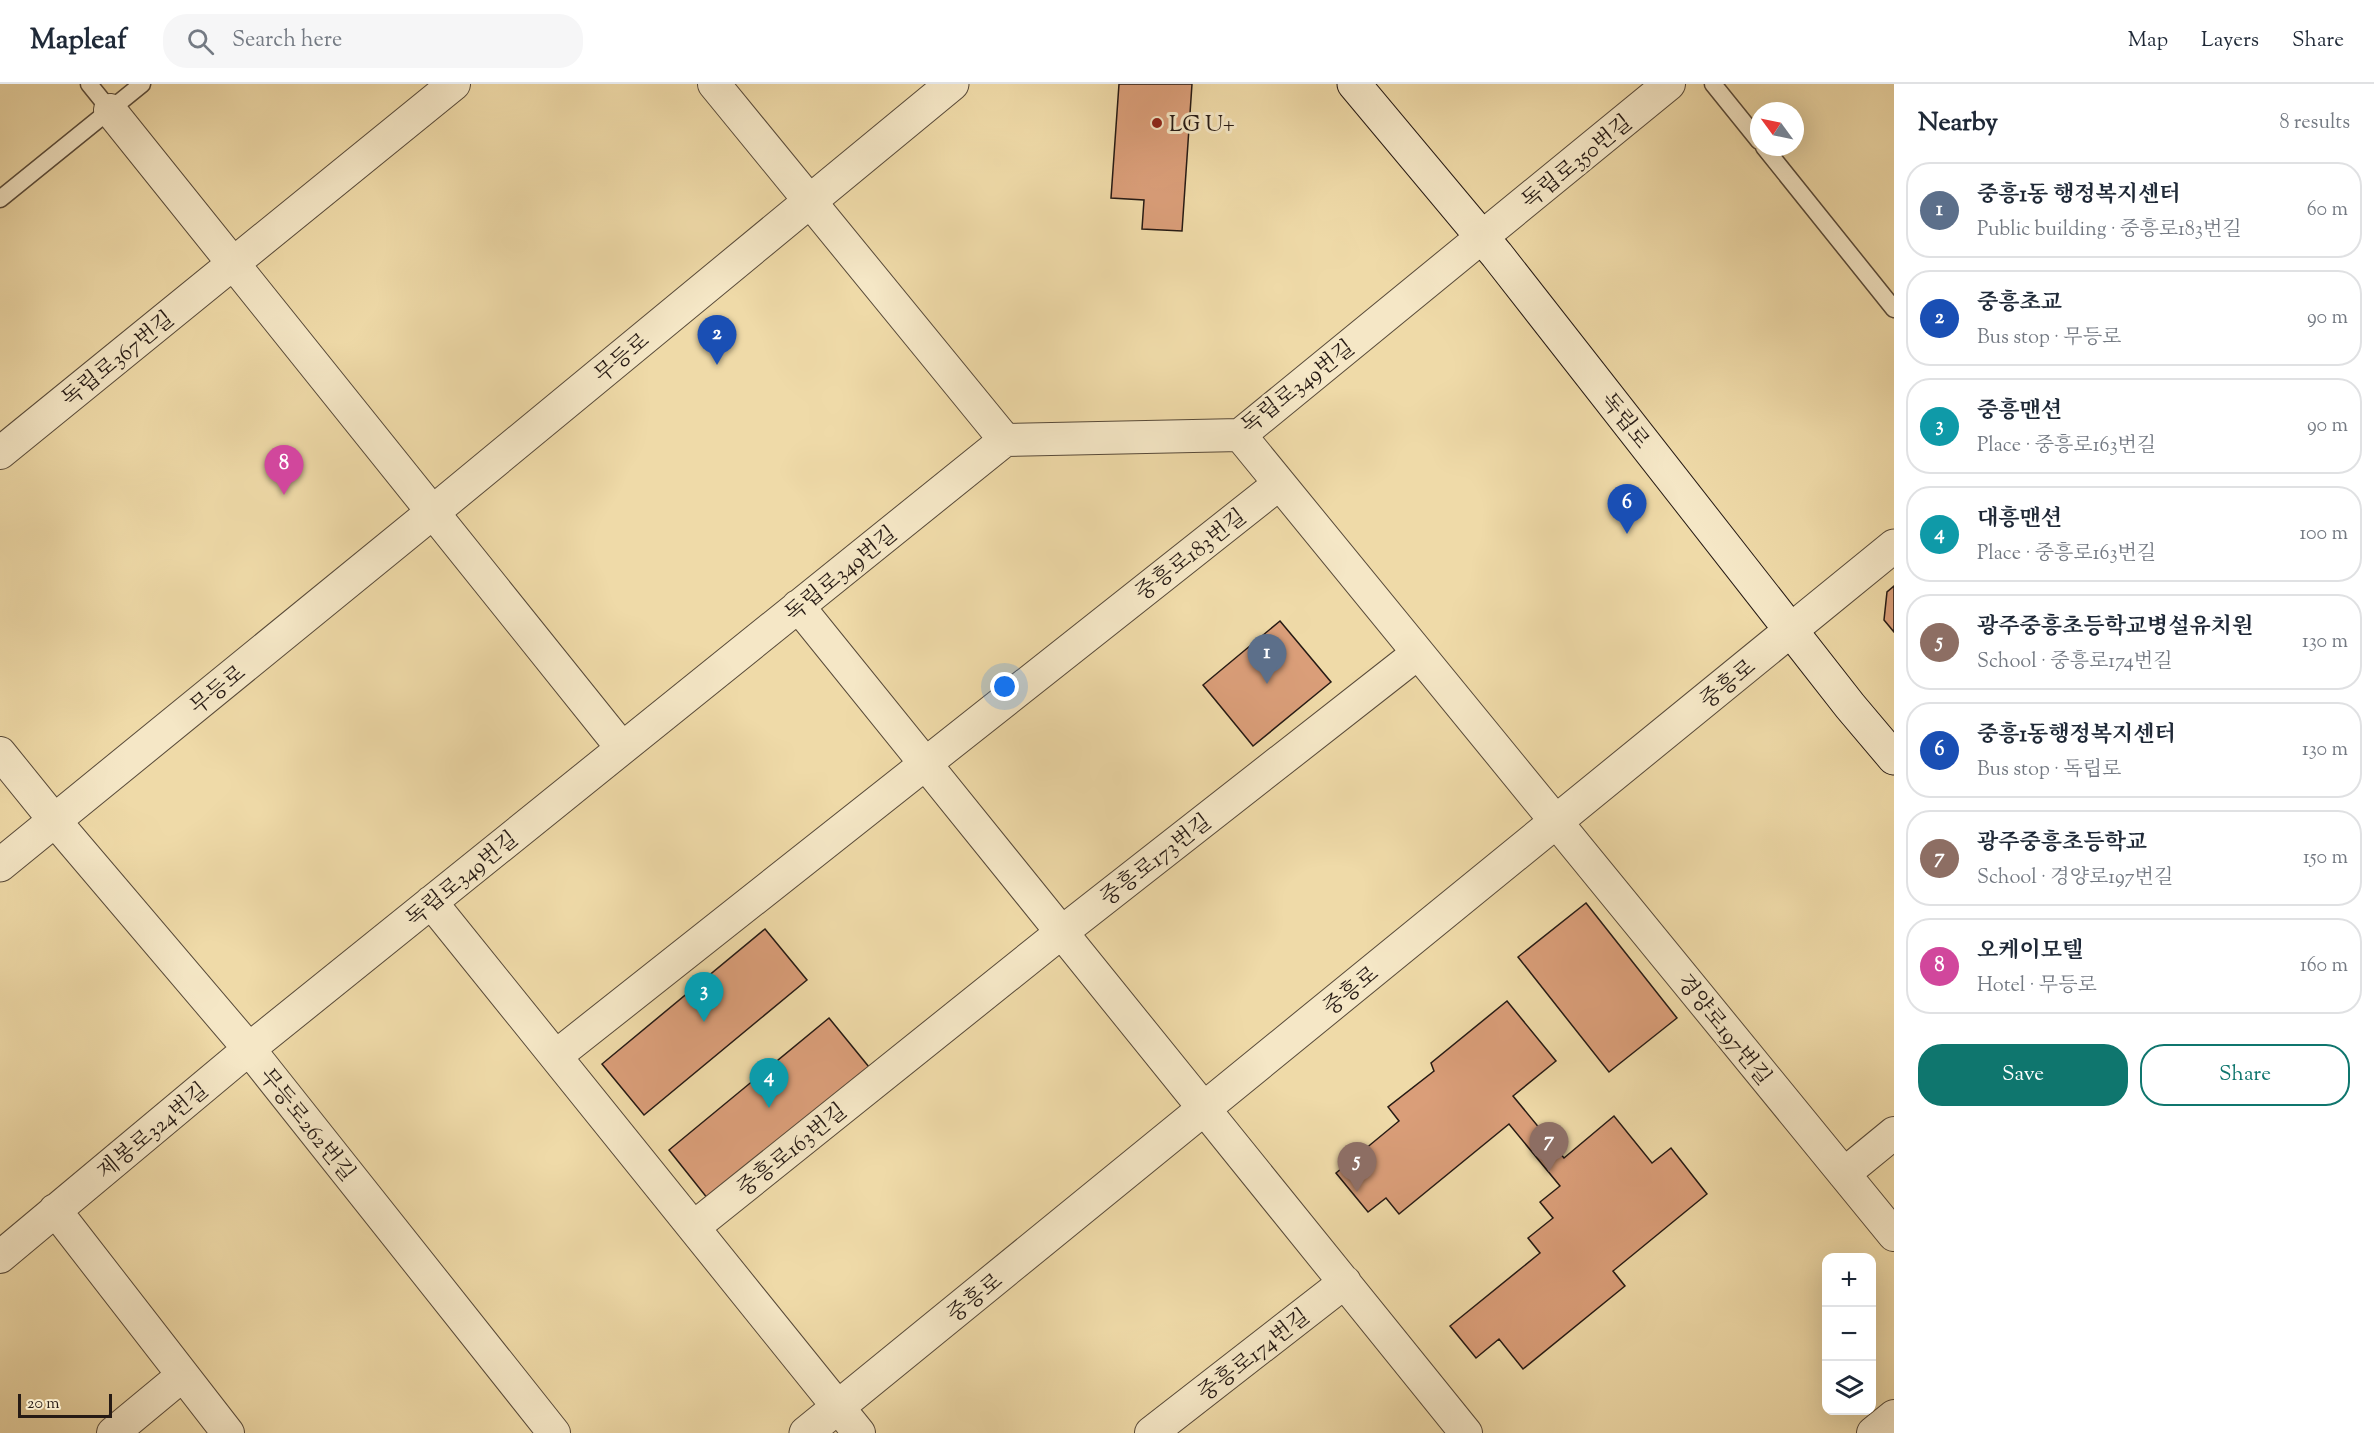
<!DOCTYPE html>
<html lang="en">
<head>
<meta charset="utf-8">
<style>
	body { margin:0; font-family:"Sorts Mill Goudy","Noto Serif KR",serif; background:#f6f6f7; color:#1f2937 }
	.controls { position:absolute; right:18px; bottom:18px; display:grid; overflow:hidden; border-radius:12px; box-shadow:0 6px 24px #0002 }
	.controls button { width:54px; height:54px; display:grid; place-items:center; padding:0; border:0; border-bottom:2px solid #e0e1e3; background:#fff; color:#1f2937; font:30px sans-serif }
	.compass { position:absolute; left:1750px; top:18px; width:54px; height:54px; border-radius:50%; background:#fff; box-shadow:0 6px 24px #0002; rotate:303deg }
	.scale { position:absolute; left:18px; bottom:15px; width:94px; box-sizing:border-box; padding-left:6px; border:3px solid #261a14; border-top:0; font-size:16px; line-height:21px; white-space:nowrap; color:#261a14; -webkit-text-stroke:4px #f5e7c6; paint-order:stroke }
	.you { position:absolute; left:1005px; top:603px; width:21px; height:21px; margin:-15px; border:4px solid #fff; border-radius:50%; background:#1a73e8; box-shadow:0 0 0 9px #1a73e833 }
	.badge { display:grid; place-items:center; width:39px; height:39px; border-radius:50%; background:#0f766e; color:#fff; font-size:20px; font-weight:700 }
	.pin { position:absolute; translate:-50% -50px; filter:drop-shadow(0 2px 3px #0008) }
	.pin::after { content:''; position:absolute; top:32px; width:21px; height:18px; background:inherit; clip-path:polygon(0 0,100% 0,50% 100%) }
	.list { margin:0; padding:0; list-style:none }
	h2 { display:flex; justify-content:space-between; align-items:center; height:78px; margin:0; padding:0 24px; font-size:26px }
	h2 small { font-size:20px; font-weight:400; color:#747a83 }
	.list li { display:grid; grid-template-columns:39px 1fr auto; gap:18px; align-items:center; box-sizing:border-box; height:96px; margin:0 12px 12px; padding:0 12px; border:2px solid #e0e1e3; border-radius:24px }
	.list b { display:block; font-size:22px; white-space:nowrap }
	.list p { margin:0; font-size:20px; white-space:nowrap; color:#747a83 }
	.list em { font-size:20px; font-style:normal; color:#747a83 }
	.actions { display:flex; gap:12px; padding:18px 24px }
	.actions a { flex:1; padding:14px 0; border:2px solid #0f766e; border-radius:24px; text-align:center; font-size:21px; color:#0f766e }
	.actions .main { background:#0f766e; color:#fff }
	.icon { flex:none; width:33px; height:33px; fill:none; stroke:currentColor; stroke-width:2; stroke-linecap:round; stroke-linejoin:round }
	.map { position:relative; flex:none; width:1894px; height:1349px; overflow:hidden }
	header { display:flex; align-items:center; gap:36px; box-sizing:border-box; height:84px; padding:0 30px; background:#fff; border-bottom:2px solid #e0e1e3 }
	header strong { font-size:28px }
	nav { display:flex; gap:33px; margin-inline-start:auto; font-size:21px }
	.search { width:420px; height:54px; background:#f6f6f7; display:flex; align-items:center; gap:15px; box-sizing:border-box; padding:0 21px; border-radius:24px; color:#747a83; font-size:22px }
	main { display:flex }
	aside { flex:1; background:#fff }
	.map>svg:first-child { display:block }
	.building { fill:#da9e79; stroke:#261a14; stroke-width:1.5 }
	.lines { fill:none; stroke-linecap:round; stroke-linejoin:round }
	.service-casing { stroke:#584a39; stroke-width:19 }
	.minor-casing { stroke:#584a39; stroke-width:34 }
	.tertiary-casing { stroke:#584a39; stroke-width:35 }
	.secondary-casing { stroke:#261a14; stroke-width:35 }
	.service { stroke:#f5e7c6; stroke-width:16 }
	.minor { stroke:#f5e7c6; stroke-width:32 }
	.tertiary { stroke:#f5e7c6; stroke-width:33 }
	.secondary { stroke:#f5e7c6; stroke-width:33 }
	.poi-dot { fill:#8f2418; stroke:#f5e7c6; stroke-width:2 }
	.labels { text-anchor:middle; stroke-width:6; stroke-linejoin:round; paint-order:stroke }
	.poi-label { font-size:22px; fill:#261a14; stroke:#f5e7c6; text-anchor:start }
	.street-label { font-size:22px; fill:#261a14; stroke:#f5e7c6 }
</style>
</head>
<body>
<header>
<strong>Mapleaf</strong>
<div class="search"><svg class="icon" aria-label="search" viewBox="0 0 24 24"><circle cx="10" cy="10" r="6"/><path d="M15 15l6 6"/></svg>Search here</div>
<nav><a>Map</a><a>Layers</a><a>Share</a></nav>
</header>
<main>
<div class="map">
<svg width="1894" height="1349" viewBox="0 0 1894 1349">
	<rect width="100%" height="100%" fill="#efdaa8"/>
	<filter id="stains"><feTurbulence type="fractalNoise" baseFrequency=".00333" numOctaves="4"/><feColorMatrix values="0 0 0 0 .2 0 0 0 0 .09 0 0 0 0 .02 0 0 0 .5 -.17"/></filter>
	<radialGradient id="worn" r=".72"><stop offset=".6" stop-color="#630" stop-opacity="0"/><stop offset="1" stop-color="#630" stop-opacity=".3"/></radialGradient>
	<path class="building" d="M1119 0H1192L1182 147 1142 145 1144 116 1111 114Z
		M1894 502V548L1884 536 1887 508Z
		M1280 537 1331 598 1253 662 1203 601Z
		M1586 819 1677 934 1609 988 1518 873Z
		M765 845 807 896 644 1031 602 980Z
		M1507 917 1556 977 1513 1012 1564 1074 1614 1032 1652 1079 1671 1064 1707 1110 1613 1187 1625 1202 1523 1285 1499 1255 1476 1274 1450 1242 1540 1169 1528 1154 1553 1134 1540 1118 1560 1102 1509 1040 1399 1130 1386 1114 1368 1128 1336 1089 1399 1037 1388 1023 1434 987 1431 979Z
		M829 934 869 983 708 1115 669 1066Z"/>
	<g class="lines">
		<g class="service-casing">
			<path id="service" d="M89 0 110 26
				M1713 0 1759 57
				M1764 63 1894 225
				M0 115 142 0"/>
		</g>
		<g class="minor-casing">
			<path id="minor" d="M714 0 1005 356
				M110 26 622 664
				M1240 351 1894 1151
				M0 369 454 0
				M798 522 1466 1349
				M0 669 55 737 249 965 554 1349
				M431 818 859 1349
				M556 972 1279 400
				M1844 1090 1894 1049
				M55 1126 228 1349
				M694 1143 1062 848 1418 569
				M0 1173 249 965 1005 356 1240 351 1669 0
				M113 1349 183 1291
				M1151 1349 1345 1198
				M1873 1349 1894 1332"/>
		</g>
		<g class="tertiary-casing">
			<path id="tertiary" d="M0 781 433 428 952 0
				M806 1349 1894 462"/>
		</g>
		<g class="secondary-casing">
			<path id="secondary" d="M1354 0 1497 171 1850 622 1894 674"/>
		</g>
		<use href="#service" class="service"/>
		<use href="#minor" class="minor"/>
		<use href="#tertiary" class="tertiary"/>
		<use href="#secondary" class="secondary"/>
	</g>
	<circle class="poi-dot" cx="1157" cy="39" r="6"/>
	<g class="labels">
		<g class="poi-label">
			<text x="1169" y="47">LG U+</text>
		</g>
		<g class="street-label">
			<text transform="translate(1576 77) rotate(-39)" y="8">독립로350번길</text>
			<text transform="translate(621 273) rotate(-40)" y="8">무등로</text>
			<text transform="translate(117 274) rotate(-39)" y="8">독립로367번길</text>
			<text transform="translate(1297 302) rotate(-38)" y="8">독립로349번길</text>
			<text transform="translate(1626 336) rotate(52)" y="8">독립로</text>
			<text transform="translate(1190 470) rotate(-38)" y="8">중흥로183번길</text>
			<text transform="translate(840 489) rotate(-39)" y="8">독립로349번길</text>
			<text transform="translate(1727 599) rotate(-39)" y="8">중흥로</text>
			<text transform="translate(217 605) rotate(-39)" y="8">무등로</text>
			<text transform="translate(1155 775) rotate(-38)" y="8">중흥로173번길</text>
			<text transform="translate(461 794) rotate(-39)" y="8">독립로349번길</text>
			<text transform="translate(1350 906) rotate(-39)" y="8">중흥로</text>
			<text transform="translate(1725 945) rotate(51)" y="8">경양로197번길</text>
			<text transform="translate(308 1040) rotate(51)" y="8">무등로262번길</text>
			<text transform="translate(152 1046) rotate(-40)" y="8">제봉로324번길</text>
			<text transform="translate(791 1065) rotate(-39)" y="8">중흥로163번길</text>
			<text transform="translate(974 1213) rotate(-39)" y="8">중흥로</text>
			<text transform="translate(1253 1270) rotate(-38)" y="8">중흥로174번길</text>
		</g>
	</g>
	<rect width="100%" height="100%" filter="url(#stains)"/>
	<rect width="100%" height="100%" fill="url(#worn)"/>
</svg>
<div class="controls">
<button>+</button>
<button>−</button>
<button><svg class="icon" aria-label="layers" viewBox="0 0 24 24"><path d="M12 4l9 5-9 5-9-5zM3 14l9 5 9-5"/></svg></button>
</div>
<svg class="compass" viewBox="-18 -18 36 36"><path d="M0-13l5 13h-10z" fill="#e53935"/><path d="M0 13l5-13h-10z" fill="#747a83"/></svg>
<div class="scale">20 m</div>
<div class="you"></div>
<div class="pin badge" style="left:1267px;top:600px;background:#5c6f8a">1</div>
<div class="pin badge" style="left:717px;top:281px;background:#1a4fb4">2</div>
<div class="pin badge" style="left:704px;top:938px;background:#0f9aa8">3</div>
<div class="pin badge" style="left:769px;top:1024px;background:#0f9aa8">4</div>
<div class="pin badge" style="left:1357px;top:1108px;background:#8d6e63">5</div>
<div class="pin badge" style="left:1627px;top:450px;background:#1a4fb4">6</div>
<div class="pin badge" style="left:1549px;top:1088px;background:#8d6e63">7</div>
<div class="pin badge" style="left:284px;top:411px;background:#d1479c">8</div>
</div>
<aside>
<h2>Nearby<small>8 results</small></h2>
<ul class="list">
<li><span class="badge" style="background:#5c6f8a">1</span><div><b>중흥1동 행정복지센터</b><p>Public building · 중흥로183번길</p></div><em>60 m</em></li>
<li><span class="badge" style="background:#1a4fb4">2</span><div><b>중흥초교</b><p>Bus stop · 무등로</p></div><em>90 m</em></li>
<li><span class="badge" style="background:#0f9aa8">3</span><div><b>중흥맨션</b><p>Place · 중흥로163번길</p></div><em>90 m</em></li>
<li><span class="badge" style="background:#0f9aa8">4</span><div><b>대흥맨션</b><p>Place · 중흥로163번길</p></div><em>100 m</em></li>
<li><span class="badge" style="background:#8d6e63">5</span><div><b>광주중흥초등학교병설유치원</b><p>School · 중흥로174번길</p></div><em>130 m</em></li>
<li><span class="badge" style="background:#1a4fb4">6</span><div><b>중흥1동행정복지센터</b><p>Bus stop · 독립로</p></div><em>130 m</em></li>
<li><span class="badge" style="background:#8d6e63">7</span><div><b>광주중흥초등학교</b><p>School · 경양로197번길</p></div><em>150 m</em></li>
<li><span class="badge" style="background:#d1479c">8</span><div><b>오케이모텔</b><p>Hotel · 무등로</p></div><em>160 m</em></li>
</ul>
<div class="actions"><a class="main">Save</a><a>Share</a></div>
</aside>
</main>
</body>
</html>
